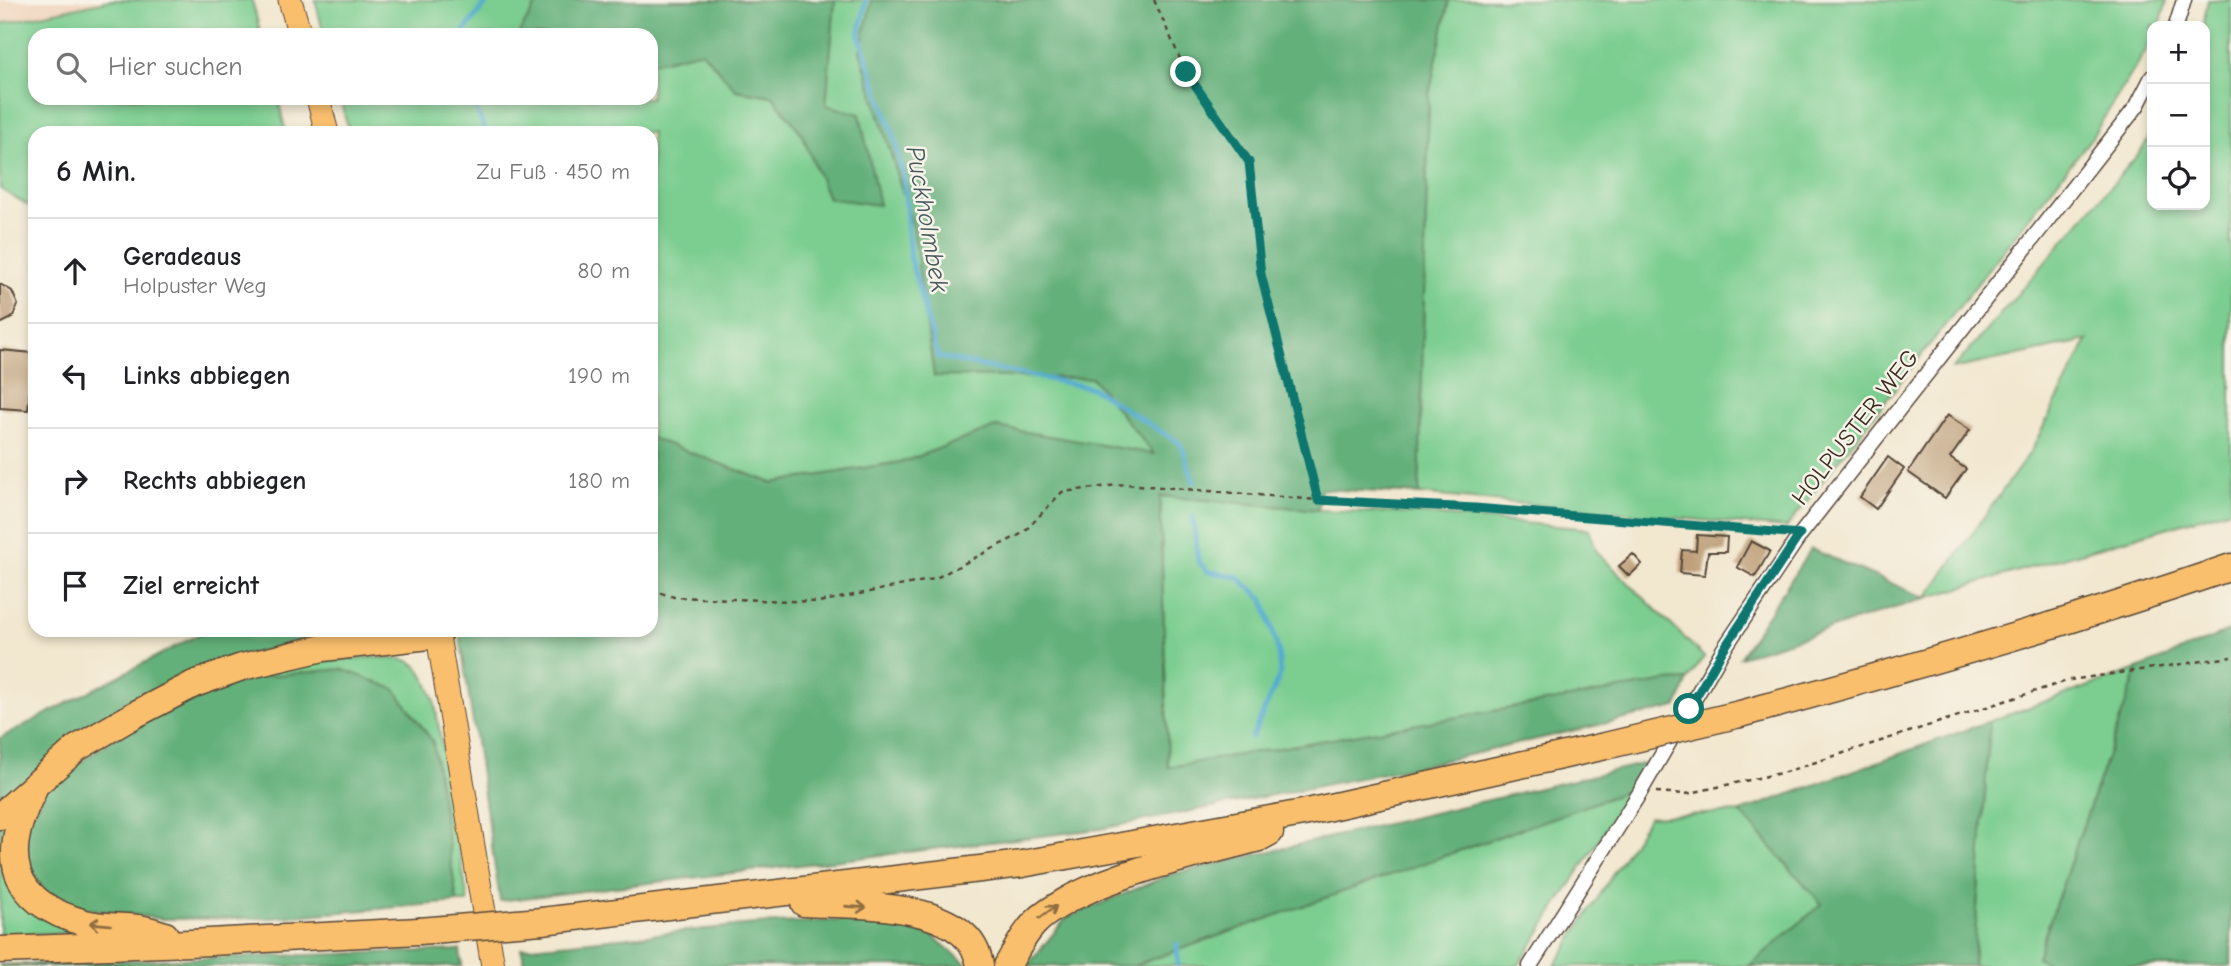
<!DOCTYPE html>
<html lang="de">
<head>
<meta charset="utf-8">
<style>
	body { margin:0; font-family:"Comic Neue",sans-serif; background:#f6f6f6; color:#202124 }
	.controls { position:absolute; right:21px; top:21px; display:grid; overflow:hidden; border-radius:14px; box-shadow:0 4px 10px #0003 }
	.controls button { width:63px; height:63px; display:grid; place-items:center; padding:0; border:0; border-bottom:2px solid #e0e0e0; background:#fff; color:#202124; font:35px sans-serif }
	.stop { position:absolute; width:21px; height:21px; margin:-16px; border:5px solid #0f766e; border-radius:50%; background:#fff }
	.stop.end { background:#0f766e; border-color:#fff; box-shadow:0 2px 7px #0008 }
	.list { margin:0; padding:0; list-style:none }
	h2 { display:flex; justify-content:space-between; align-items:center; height:91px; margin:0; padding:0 28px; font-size:30px }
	h2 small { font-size:23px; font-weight:400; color:#757577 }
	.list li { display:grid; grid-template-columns:46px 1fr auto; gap:21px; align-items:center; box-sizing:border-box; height:105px; padding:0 28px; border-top:2px solid #e0e0e0 }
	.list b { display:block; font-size:26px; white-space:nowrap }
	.list p { margin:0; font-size:23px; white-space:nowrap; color:#757577 }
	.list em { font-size:23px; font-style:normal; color:#757577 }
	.icon { flex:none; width:38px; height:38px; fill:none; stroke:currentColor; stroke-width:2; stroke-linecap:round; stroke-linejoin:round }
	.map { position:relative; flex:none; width:2231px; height:966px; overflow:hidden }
	.search { position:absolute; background:#fff; box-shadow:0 4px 10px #0003; left:28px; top:28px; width:630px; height:77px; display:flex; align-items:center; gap:18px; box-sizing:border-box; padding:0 24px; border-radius:21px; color:#757577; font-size:26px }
	.panel { position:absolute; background:#fff; box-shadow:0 4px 10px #0003; left:28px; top:126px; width:630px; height:511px; border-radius:21px }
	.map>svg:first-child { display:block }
	.built { fill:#f1d5bd }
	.green { fill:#7bcd90; stroke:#5b7c57; stroke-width:2 }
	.forest { fill:#64b07a; stroke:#506d4c; stroke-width:2 }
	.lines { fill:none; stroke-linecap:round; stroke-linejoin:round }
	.stream { stroke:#53abd0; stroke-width:5 }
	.building { fill:#bfa07a }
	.street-casing { stroke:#564639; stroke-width:17 }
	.primary-casing { stroke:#564639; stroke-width:25 }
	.highway-casing { stroke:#564639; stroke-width:29 }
	.path { stroke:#564639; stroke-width:2.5; stroke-dasharray:5 5; stroke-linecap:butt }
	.street { stroke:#fff; stroke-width:14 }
	.primary { stroke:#f9bf6d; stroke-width:23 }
	.highway { stroke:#f9bf6d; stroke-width:26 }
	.highway-bridge-casing { stroke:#564639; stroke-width:29; stroke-linecap:butt }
	.highway-bridge { stroke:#f9bf6d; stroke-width:26 }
	.oneway { stroke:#906d42 }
	.route { stroke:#0f766e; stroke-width:9 }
	.labels { text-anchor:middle; stroke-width:5; stroke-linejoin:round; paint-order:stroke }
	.street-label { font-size:24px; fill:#3b2a1e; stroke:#f7f3e8 }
	.water-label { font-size:26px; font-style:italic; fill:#43575c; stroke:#f7f3e8 }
</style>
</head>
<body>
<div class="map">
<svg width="2231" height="966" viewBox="0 0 2231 966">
	<rect width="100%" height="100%" fill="#f7f3e8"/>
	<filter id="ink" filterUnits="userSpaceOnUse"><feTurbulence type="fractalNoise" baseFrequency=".0143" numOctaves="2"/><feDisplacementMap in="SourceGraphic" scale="14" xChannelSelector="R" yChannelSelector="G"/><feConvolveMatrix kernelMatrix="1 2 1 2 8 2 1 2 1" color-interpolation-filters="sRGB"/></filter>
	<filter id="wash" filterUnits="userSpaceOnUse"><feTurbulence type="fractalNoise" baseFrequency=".00686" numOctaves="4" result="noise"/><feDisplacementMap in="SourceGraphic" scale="28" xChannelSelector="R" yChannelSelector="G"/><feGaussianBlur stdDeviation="1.57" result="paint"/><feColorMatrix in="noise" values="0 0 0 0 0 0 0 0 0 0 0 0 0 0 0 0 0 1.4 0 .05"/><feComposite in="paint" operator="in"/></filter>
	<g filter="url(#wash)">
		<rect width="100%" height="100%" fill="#f2e7cf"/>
		<path class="built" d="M0 0H110L0 24Z"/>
		<path class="green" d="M110 0H252L261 35H35V98H278L286 133H35V209L0 189V24Z
			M315 0H539L518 35H324Z
			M835 0H872L860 51 913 227 934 376 1092 378 1154 454 996 427 906 461 772 483 651 438V133H349L340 98H651V63L702 51 736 90 772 96 802 134 828 198 826 106Z
			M1449 0H2167L2160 26H2152V41L2092 137 1786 528 1419 494 1429 95Z
			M2208 0H2231V509L1926 598 2031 451 2088 340 1953 369 2142 150 2152 131V205H2205V26H2203Z
			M1160 496 1318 510 1421 514 1589 529 1597 552 1704 657 1688 680 1667 681 1168 768Z
			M371 657C417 660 416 656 434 699L468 902H457L433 742 244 678 312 662Z
			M2138 669 2037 957 2051 966H1973L1990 721Z
			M1631 790 1518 966H1133Z
			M1740 812 1822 904 1749 966H1555L1649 817Z
			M8 814 4 846 70 927 68 933 0 934V822Z"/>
		<path class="forest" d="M539 0H835L826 105 860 114 879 205 828 198 802 134 773 96 736 90 702 51 651 63V35H518Z
			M872 0H1449L1429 95 1419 494 1321 489 1318 510 1160 496 1168 767 1667 681 1688 680 1677 707 1425 765 1100 829 500 901 459 630H651V438L772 483 906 461 996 427 1154 454 1092 378 934 376 913 227 860 51Z
			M1811 549 1926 598 1740 657Z
			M207 630H337L227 661 0 803V738Z
			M2231 630V966H2051L2037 958 2138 669Z
			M342 669 395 689 433 742 457 902 271 918 162 919 89 909 51 898 26 866 21 835 47 786 127 729 244 678Z
			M1990 721 1973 966H1749L1822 904 1740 812Z
			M1650 762 1631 790 1133 966H1027L1066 918 1169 875Z
			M850 920 930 934 969 966H526L521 948 755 924Z
			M460 950 462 966H0V965Z"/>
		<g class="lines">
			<path class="stream" d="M866 0 859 36 895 139 904 183 910 257 938 357 1092 388 1181 444 1194 482
				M461 35 489 0
				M472 98 486 133
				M1193 517 1198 561 1207 571 1238 577 1264 600 1278 650 1280 675 1252 737
				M1177 944 1178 966"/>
		</g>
		<g id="blocks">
			<path class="building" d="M0 284 12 291 18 305 12 318 0 324Z
				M0 350 33 353 28 410 0 408Z
				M1947 415 1970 430 1950 458 1966 469 1945 498 1908 472Z
				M1888 457 1904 469 1876 509 1860 497Z
				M1697 535 1727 537 1726 552H1708L1705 575 1680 573 1682 550 1696 551Z
				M1751 541 1770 551 1755 577 1737 567Z
				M1633 554 1642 564 1629 576 1619 566Z"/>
		</g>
	</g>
	<g filter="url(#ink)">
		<use href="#blocks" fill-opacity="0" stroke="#564639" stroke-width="2"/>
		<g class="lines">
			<g class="street-casing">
				<path id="street" d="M2176 26 2184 0
					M1530 966 1639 794 1723 650 1800 535 2137 106 2152 77"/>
			</g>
			<g class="primary-casing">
				<path id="primary" d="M290 0 300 35
					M318 98 327 133
					M437 630 493 966"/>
			</g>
			<g class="highway-casing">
				<path id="highway" d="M1740 714C1905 670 2069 623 2231 567
					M33 791C0 856 9 902 85 923 104 928 125 925 144 929 151 930 158 933 165 935
					M0 816 77 748 136 714 194 684 242 667 323 648 438 635
					M804 903C854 906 971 899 980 966
					M542 921 1022 864 1303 813 1601 747
					M0 950 190 943 419 931
					M1007 966C1016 951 1024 933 1037 921 1047 911 1061 904 1073 897 1131 868 1197 855 1259 838L1270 832"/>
			</g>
			<path class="path" d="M1154 0 1186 72 1249 162 1261 274 1318 500 1475 508 1783 533
				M651 590 674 597 819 602 934 579 1023 533 1062 492 1125 484 1318 500
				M1656 792 1686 794 1785 772 2070 680 2231 657"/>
			<use href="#street" class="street"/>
			<use href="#primary" class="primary"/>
			<use href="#highway" class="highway"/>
			<g class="highway-bridge-casing">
				<path id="highway-bridge" d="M1601 747 1740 714
					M419 931 542 921"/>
			</g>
			<use href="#highway-bridge" class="highway-bridge"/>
		</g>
		<defs><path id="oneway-shaft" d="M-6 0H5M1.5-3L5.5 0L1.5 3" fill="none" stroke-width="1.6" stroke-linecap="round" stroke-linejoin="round" transform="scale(1.75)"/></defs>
		<g class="oneway">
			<use href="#oneway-shaft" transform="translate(856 907) rotate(4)"/>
			<use href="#oneway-shaft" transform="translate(1048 912) rotate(-36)"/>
			<use href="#oneway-shaft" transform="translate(100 924) rotate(-175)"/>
		</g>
	</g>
	<g class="lines" filter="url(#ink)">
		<path class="route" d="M1186 72 1249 162 1261 274 1318 500 1475 508 1800 534 1723 650 1689 709"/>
	</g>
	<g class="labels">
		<g class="street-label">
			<text transform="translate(1855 427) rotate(-52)" y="8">HOLPUSTER WEG</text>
		</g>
		<g class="water-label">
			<text transform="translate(928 219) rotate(80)" y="9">Puckholmbek</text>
		</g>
	</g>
</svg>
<div class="controls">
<button>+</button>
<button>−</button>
<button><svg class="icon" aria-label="locate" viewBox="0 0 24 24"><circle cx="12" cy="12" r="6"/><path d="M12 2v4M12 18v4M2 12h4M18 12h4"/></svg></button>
</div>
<div class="stop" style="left:1689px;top:709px"></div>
<div class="stop end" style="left:1186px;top:72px"></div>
<div class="search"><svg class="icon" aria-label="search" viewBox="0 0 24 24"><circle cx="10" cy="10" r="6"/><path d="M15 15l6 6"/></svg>Hier suchen</div>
<section class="panel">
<h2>6 Min.<small>Zu Fuß · 450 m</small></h2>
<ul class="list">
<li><svg class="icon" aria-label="ahead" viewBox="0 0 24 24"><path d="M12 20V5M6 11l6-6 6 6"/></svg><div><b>Geradeaus</b><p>Holpuster Weg</p></div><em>80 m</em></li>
<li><svg class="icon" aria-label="left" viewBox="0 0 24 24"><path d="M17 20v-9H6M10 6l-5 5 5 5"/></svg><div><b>Links abbiegen</b></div><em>190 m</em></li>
<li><svg class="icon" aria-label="right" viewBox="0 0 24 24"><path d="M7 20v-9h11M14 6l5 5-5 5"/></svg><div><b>Rechts abbiegen</b></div><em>180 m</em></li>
<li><svg class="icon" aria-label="arrive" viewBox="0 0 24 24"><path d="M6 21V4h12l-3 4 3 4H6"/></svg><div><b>Ziel erreicht</b></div></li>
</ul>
</section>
</div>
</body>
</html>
